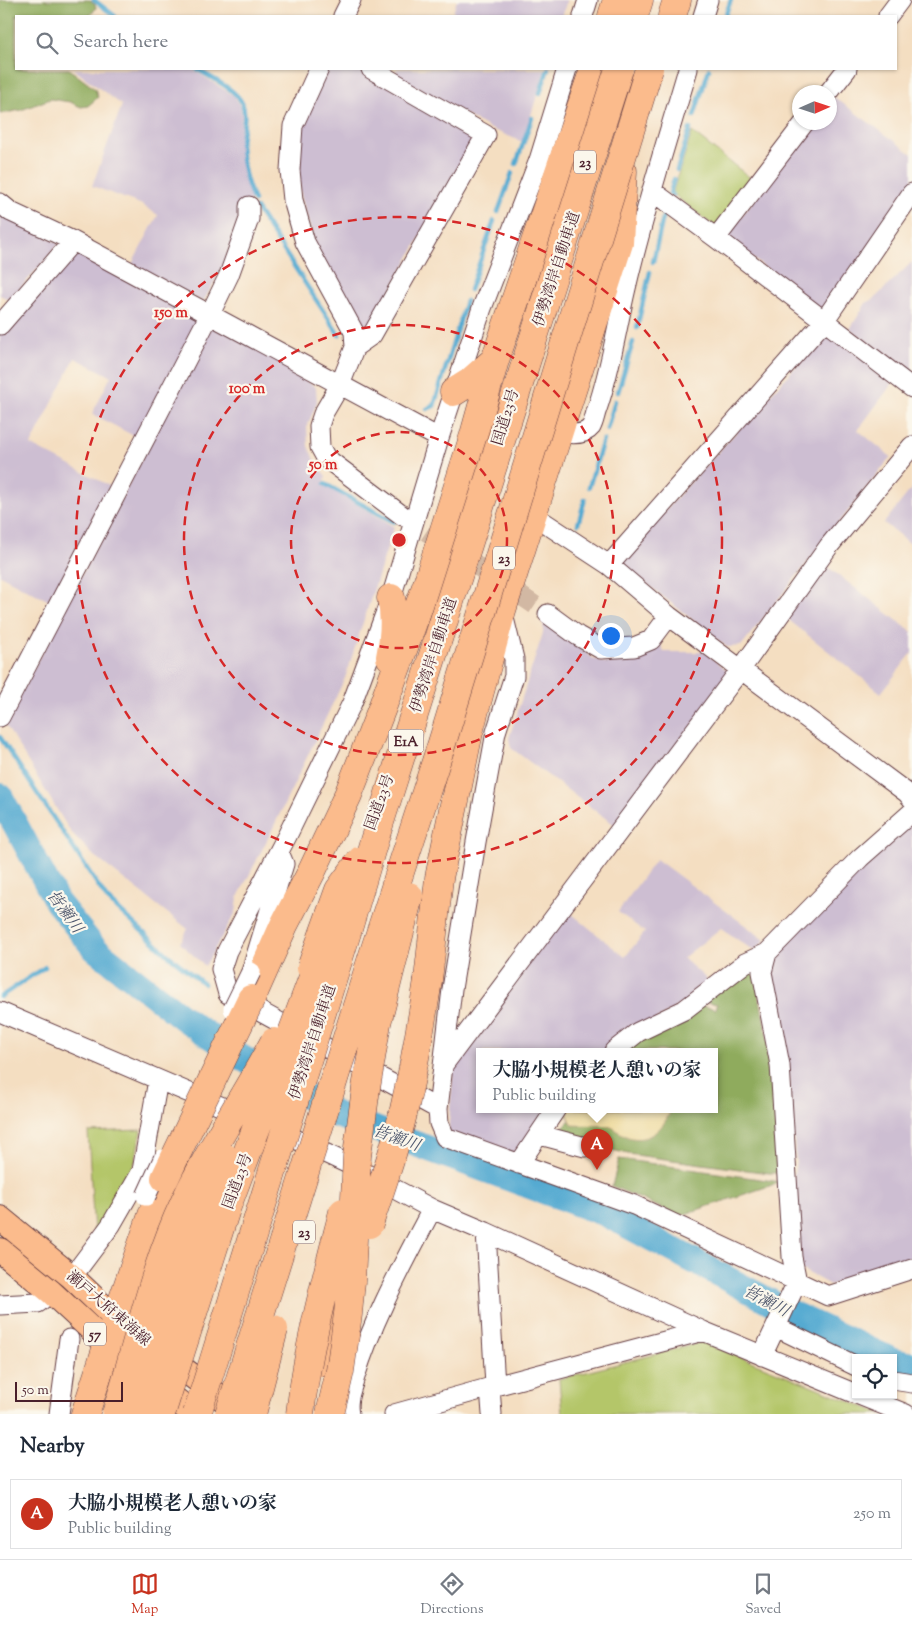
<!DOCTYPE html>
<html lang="en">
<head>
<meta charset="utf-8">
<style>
	body { margin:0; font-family:"Sorts Mill Goudy","Noto Serif JP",serif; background:#f2f2f3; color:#1f2937 }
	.controls { position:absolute; right:15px; bottom:15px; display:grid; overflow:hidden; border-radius:0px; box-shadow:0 1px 4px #0004 }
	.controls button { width:45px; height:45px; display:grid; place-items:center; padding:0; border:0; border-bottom:1px solid #e0e1e3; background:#fff; color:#1f2937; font:25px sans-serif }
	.compass { position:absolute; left:792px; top:85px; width:45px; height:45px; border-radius:50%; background:#fff; box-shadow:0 1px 4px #0004; rotate:87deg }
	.scale { position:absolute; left:15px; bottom:12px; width:108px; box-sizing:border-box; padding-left:5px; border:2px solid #4a1f2b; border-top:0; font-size:14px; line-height:18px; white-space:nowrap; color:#4a1f2b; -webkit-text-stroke:4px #fbf7ec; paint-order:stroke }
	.you { position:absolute; left:610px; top:635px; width:18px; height:18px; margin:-12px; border:4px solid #fff; border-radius:50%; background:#1a73e8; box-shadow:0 0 0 8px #1a73e833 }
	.badge { display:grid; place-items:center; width:32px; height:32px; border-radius:50%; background:#c8321e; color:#fff; font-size:16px; font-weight:700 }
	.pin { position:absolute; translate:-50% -41px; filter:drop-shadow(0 1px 2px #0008) }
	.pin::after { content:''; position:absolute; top:26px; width:18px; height:15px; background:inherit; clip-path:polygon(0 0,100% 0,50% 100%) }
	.popup { position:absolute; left:476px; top:1048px; width:242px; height:65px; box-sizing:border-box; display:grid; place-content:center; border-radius:0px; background:#fff; filter:drop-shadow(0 1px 4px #0005); font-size:16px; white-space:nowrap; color:#747a83 }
	.popup b { font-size:19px; color:#1f2937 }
	.popup::after { content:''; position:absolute; left:50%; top:100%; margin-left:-10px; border:10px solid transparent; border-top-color:#fff }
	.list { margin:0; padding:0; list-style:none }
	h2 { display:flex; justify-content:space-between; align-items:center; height:65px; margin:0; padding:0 20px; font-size:21px }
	h2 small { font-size:16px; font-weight:400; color:#747a83 }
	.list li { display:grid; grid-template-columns:32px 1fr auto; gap:15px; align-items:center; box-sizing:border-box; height:70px; margin:0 10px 10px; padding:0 10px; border:1px solid #e0e1e3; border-radius:0px }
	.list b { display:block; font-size:19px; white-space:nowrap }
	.list p { margin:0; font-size:16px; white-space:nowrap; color:#747a83 }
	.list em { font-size:16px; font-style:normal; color:#747a83 }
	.icon { flex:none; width:28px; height:28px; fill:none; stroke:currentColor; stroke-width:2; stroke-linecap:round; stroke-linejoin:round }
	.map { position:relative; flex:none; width:912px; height:1414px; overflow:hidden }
	.search { position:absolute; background:#fff; box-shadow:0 1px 4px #0004; left:15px; right:15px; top:15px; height:55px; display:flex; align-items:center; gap:12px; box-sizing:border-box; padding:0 18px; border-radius:0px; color:#747a83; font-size:19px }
	.sheet { height:145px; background:#fff }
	nav { display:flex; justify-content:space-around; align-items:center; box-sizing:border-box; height:70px; border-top:1px solid #e0e1e3; background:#fff; font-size:14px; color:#747a83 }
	nav a { display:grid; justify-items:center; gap:2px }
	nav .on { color:#c8321e }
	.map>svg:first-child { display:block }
	.industrial { fill:#cdbed2 }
	.green { fill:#b4c669; stroke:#7f724a }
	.forest { fill:#8fab5d; stroke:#6c6544 }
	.sand { fill:#eeda9e; stroke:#9c7c64 }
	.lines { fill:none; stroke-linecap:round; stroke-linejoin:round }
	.stream { stroke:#55aad1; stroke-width:4.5 }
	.river { stroke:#55aad1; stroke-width:26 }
	.minor-tunnel { stroke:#d2b8a3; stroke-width:19; stroke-dasharray:19 9; stroke-linecap:butt }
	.minor-casing { stroke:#643c42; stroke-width:21 }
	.major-casing { stroke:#643c42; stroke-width:26 }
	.highway-casing { stroke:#643c42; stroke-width:29 }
	.minor { stroke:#fff; stroke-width:19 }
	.major { stroke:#fbbb8c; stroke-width:24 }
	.highway { stroke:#fbbb8c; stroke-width:28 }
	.minor-bridge-casing { stroke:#643c42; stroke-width:21; stroke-linecap:butt }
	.highway-bridge-casing { stroke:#643c42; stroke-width:29; stroke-linecap:butt }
	.minor-bridge { stroke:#fff; stroke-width:19 }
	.highway-bridge { stroke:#fbbb8c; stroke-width:28 }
	.ring { fill:none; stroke:#d62828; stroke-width:2.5; stroke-dasharray:9 6 }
	.labels { text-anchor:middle; stroke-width:4.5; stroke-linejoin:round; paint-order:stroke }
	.shield { fill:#fbf7ec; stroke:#7f6065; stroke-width:1 }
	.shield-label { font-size:14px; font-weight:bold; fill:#4a1f2b }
	.street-label { font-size:15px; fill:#4a1f2b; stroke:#fbf7ec }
	.water-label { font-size:16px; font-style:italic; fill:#4e576d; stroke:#fbf7ec }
	.centre { fill:#d62828; stroke:#fbf7ec; stroke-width:2.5 }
	.ring-label { font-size:15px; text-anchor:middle; font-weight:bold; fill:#d62828; stroke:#fbf7ec; stroke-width:4.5; stroke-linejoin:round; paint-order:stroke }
</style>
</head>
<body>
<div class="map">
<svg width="912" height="1414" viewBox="0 0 912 1414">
	<rect width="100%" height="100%" fill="#fbf7ec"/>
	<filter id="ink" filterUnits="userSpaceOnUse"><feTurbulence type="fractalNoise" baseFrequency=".02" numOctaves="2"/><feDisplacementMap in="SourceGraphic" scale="10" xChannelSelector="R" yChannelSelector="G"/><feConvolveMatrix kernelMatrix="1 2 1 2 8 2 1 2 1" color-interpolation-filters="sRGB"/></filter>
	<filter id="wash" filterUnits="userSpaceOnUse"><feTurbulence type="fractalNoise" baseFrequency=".0096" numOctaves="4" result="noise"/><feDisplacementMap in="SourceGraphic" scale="20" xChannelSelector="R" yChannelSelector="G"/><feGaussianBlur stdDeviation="1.12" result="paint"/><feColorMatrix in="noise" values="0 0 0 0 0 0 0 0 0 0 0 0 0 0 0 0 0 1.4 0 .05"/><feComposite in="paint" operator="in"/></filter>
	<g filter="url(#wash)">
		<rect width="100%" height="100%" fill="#f4dec1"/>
		<path class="industrial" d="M457 0H567L562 16H452Z
			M73 69H192L234 96 240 105 242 115 239 144 243 175 251 199 221 270 203 302 132 264 158 215 140 204 92 186 122 105Z
			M326 69H362L476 135 372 325 362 329 316 247 301 196 297 162 301 130Z
			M397 69H545L523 142 491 129 395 75Z
			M834 97 912 154V182L862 258 822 311 725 237 814 123 830 122V103Z
			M0 208 59 244 10 300 0 295Z
			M71 250 199 312 201 321 138 438 92 414 111 376 75 358 31 445 110 486 51 602 0 575V332Z
			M912 262V378L850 329 866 303 874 299Z
			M211 324 269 350 316 388 317 402 307 427 308 446 316 464 326 476 324 484 394 527 345 678 272 830 238 897 236 912 205 966 180 943 188 929 94 856 70 831 5 724Z
			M827 332 894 381 858 430 891 457 741 646 727 647 623 565V557Z
			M912 488V545L884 523Z
			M824 564 912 632V653L881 693 785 617Z
			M544 620 594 659 607 663 623 662 640 657 660 643 664 652H705L732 675 616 826 511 748 509 738 543 633Z
			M912 821V1259L830 1285 801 1269 793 1180 796 1162 787 1063 770 973 781 949 843 883Z
			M656 859 765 940 754 951 721 928 683 958 712 984 608 1051H480V1109H552L515 1157 448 1134 453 1073 459 1052 567 910 625 957 645 932 618 912Z"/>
		<path class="green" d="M692 132 753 180 716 228 672 193Z
			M141 1130 135 1162 100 1227 94 1232 88 1132Z
			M703 1342 882 1414H562L559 1379Z"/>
		<path class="forest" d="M0 0H90L95 4 96 8 90 16H16V69H69L95 89 98 97 88 106 81 107 70 102 50 99 21 110 0 114Z
			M748 967 754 968 772 1062 782 1173H769L628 1154 555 1135 570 1120 568 1114 548 1129 561 1109H714V1051H622L698 1005 716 1009 717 1004 703 1002Z
			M619 1159 781 1182 679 1216 612 1186Z"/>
		<path class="sand" d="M574 1109H671C665 1127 649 1144 628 1137 621 1135 617 1129 611 1127 599 1124 584 1126 572 1125L566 1110Z"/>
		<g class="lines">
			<path class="stream" d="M94 0 115 16
				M725 16 731 0
				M197 69C209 77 236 89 242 103 248 116 241 132 241 145 242 166 246 181 254 201
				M540 93 548 69
				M694 116 709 69
				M516 164 532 118
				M677 170 690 129
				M673 195 670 193 674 179
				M256 208 339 335
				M498 212 512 173
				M653 262 664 213
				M470 290 494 221
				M637 328 650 272
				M618 392 633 342
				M427 409 434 406 466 301
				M607 429 615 401
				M325 484 394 522
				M589 487 603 440
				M578 524 585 499
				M0 737 107 899 168 955 204 984
				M0 997 45 967"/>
			<path class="river" d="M0 796 57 902 95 949 186 1020 244 1059 337 1115 606 1214 797 1316 887 1358
				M893 1361 912 1365"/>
		</g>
	</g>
	<g filter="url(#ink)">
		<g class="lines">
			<path class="minor-tunnel" d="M403 516 548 614"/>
			<g class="minor-casing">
				<path id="minor" d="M343 16 351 0
					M583 16 588 0
					M703 16 708 0
					M888 16 900 0
					M319 69 293 126 290 170 293 200 305 242 354 332 355 347 340 385 323 414 319 426 320 447 326 458 403 516
					M829 92 847 69
					M652 191 716 238 912 388
					M0 203 11 212 73 241 439 438
					M716 238 805 122
					M0 325 73 241
					M355 347 372 335 486 135 371 69
					M559 432C568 434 584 436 591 427 594 422 595 414 597 409 611 369 617 325 627 284 644 211 667 140 688 69
					M533 515 609 565 669 616 907 793 912 799
					M609 565 824 321 912 193
					M503 614 514 659V676L496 732 476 842 452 989 438 1109 439 1123 445 1137 634 1205 828 1296 912 1269
					M548 614 578 636 601 649 634 647 651 640 669 616
					M0 717 210 314 229 275 249 219V206
					M251 972 284 864 279 852
					M0 1012 274 1129 346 1163 432 1209 486 1232 703 1331 856 1394
					M614 1051 638 1032 684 1010 745 963 767 953 860 858 912 812
					M444 1064 741 669 829 546 912 446
					M438 1109 228 994 221 969 227 951 287 836 352 703 391 598 439 438 482 308 539 160 567 69
					M540 1135 585 1147
					M519 1164 556 1109
					M486 1232 495 1386 703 1331
					M72 1277 111 1225 142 1171 158 1080
					M0 1305 38 1303 51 1292
					M776 1327 856 1366
					M762 1356 797 1282 792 1257 780 1065 762 972 767 953
					M893 1380 912 1383
					M490 1388 492 1414
					M859 1395 906 1414
					M59 1414 69 1339
					M349 1414C346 1401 351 1390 355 1377 373 1318 404 1263 432 1209
					M394 1414 495 1386"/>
			</g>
			<g class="major-casing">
				<path id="major" d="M0 1218 72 1277 116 1319 130 1329
					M0 1250 51 1292 120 1356
					M163 1354 243 1414
					M154 1383 194 1414"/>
			</g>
			<g class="highway-casing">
				<path id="highway" d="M612 16 617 0
					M634 16 639 0
					M672 16 677 0
					M454 392 470 382 495 360
					M390 657C394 637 396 618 391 598
					M428 980 439 878 469 732 502 610 619 243 623 171
					M251 999 284 925 312 871 348 795 382 708 427 584 474 435 495 360 594 69
					M316 1363 348 1276
					M85 1414 116 1319 165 1178"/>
			</g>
			<use href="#minor" class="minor"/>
			<use href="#major" class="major"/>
			<use href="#highway" class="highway"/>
			<g class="minor-bridge-casing">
				<path id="minor-bridge" d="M233 1009 251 972
					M146 1196 163 1159"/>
			</g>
			<g class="highway-bridge-casing">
				<path id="highway-bridge" d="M311 968 339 890 361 860
					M165 1178 251 999
					M369 1224C383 1182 398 1140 407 1096 416 1058 422 1019 428 980
					M116 1414C138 1343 153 1268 185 1201 211 1146 245 1096 274 1042
					M136 1414 174 1294 224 1157
					M161 1414 226 1209 322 953
					M197 1414 348 929 373 844 619 69
					M229 1414 371 961 442 743 649 69
					M252 1414 274 1329
					M300 1414C308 1345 326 1279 343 1212
					M330 1414 340 1371 348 1314 351 1281 357 1156 366 1088 377 1023 409 896"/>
			</g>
			<use href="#minor-bridge" class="minor-bridge"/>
			<use href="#highway-bridge" class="highway-bridge"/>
		</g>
	</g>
	<g class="ring">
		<circle cx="399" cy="540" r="108"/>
		<circle cx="399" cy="540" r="215"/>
		<circle cx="399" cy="540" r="323"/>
	</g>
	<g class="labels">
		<g class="shield">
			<rect x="574" y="150.5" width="22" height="23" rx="4"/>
			<rect x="493" y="546.5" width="22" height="23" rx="4"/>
			<rect x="388.5" y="729.5" width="35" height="23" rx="4"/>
			<rect x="293" y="1220.5" width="22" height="23" rx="4"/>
			<rect x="84" y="1322.5" width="22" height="23" rx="4"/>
		</g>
		<g class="shield-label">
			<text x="585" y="167">23</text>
			<text x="504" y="563">23</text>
			<text x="406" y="746">E1A</text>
			<text x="304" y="1237">23</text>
			<text x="95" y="1339">57</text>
		</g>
		<g class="street-label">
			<text transform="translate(556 269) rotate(-72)" y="5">伊勢湾岸自動車道</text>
			<text transform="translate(505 417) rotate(-73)" y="5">国道23号</text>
			<text transform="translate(433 655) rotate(-72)" y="5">伊勢湾岸自動車道</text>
			<text transform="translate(379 802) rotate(-70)" y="5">国道23号</text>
			<text transform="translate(312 1042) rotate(-72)" y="5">伊勢湾岸自動車道</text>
			<text transform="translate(237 1181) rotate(-70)" y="5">国道23号</text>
			<text transform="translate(109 1308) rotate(41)" y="5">瀬戸大府東海線</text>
		</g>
		<g class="water-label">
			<text transform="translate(66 911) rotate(54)" y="6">皆瀬川</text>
			<text transform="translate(397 1137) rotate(20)" y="6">皆瀬川</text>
			<text transform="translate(767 1300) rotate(28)" y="6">皆瀬川</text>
		</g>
	</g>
	<circle cx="399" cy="540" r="8" class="centre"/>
	<g class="ring-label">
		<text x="171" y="317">150 m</text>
		<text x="247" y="393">100 m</text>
		<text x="323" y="469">50 m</text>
	</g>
</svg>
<div class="controls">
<button><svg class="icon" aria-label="locate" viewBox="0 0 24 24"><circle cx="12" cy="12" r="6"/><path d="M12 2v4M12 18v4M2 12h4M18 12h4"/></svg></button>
</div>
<svg class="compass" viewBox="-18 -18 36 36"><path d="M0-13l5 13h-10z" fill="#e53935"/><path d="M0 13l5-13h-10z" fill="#747a83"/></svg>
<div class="scale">50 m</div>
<div class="you"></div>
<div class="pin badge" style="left:597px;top:1170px">A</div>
<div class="popup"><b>大脇小規模老人憩いの家</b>Public building</div>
<div class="search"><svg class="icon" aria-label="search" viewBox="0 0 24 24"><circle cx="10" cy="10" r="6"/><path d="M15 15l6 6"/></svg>Search here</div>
</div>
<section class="sheet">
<h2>Nearby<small></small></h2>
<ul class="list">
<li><span class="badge">A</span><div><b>大脇小規模老人憩いの家</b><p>Public building</p></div><em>250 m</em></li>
</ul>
</section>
<nav>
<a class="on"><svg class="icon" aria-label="map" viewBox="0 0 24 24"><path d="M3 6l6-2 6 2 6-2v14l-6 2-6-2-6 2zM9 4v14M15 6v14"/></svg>Map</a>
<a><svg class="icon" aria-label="directions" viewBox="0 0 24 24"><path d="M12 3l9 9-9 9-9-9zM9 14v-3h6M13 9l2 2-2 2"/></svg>Directions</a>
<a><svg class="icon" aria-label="saved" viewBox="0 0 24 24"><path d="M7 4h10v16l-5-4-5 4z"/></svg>Saved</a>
</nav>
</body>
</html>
